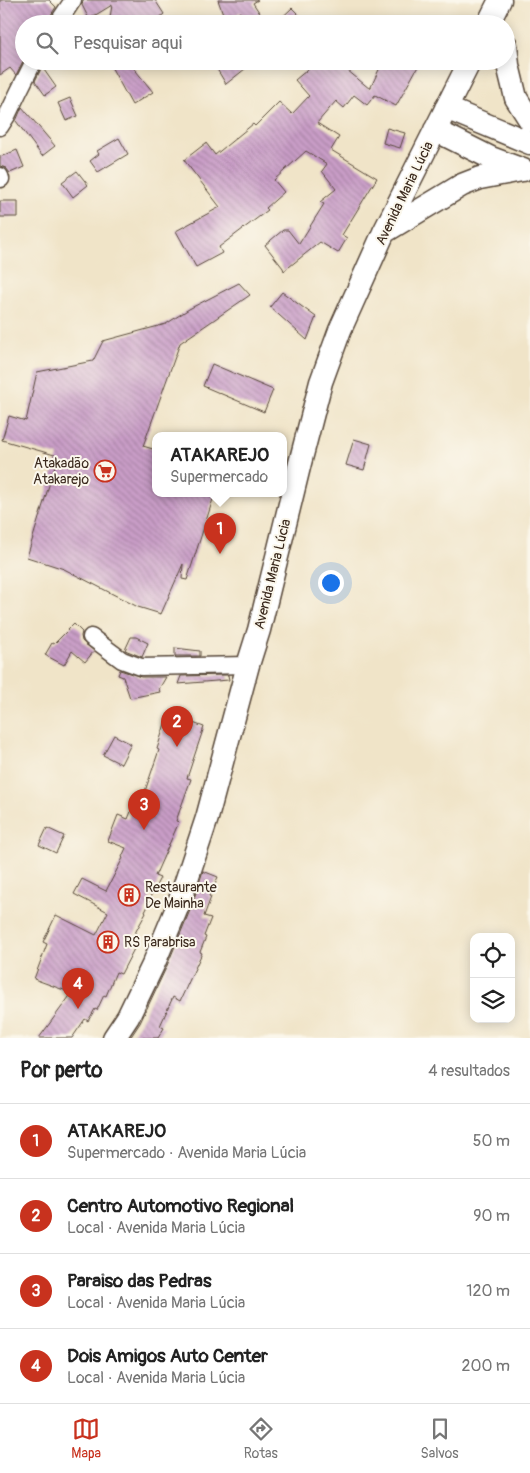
<!DOCTYPE html>
<html lang="pt">
<head>
<meta charset="utf-8">
<style>
	body { margin:0; font-family:Pangolin,sans-serif; background:#f2f2f2; color:#222 }
	.controls { position:absolute; right:15px; bottom:15px; display:grid; overflow:hidden; border-radius:10px; box-shadow:0 2px 12px #0003 }
	.controls button { width:45px; height:45px; display:grid; place-items:center; padding:0; border:0; border-bottom:1px solid #e0e0e0; background:#fff; color:#222; font:25px sans-serif }
	.you { position:absolute; left:330px; top:582px; width:18px; height:18px; margin:-12px; border:4px solid #fff; border-radius:50%; background:#1a73e8; box-shadow:0 0 0 8px #1a73e833 }
	.badge { display:grid; place-items:center; width:32px; height:32px; border-radius:50%; background:#c8321e; color:#fff; font-size:16px; font-weight:700 }
	.pin { position:absolute; translate:-50% -41px; filter:drop-shadow(0 1px 2px #0008) }
	.pin::after { content:''; position:absolute; top:26px; width:18px; height:15px; background:inherit; clip-path:polygon(0 0,100% 0,50% 100%) }
	.popup { position:absolute; left:152px; top:432px; width:135px; height:65px; box-sizing:border-box; display:grid; place-content:center; border-radius:10px; background:#fff; filter:drop-shadow(0 1px 4px #0005); font-size:16px; white-space:nowrap; color:#767676 }
	.popup b { font-size:19px; color:#222 }
	.popup::after { content:''; position:absolute; left:50%; top:100%; margin-left:-10px; border:10px solid transparent; border-top-color:#fff }
	.list { margin:0; padding:0; list-style:none }
	h2 { display:flex; justify-content:space-between; align-items:center; height:65px; margin:0; padding:0 20px; font-size:21px }
	h2 small { font-size:16px; font-weight:400; color:#767676 }
	.list li { display:grid; grid-template-columns:32px 1fr auto; gap:15px; align-items:center; box-sizing:border-box; height:75px; padding:0 20px; border-top:1px solid #e0e0e0 }
	.list b { display:block; font-size:19px; white-space:nowrap }
	.list p { margin:0; font-size:16px; white-space:nowrap; color:#767676 }
	.list em { font-size:16px; font-style:normal; color:#767676 }
	.icon { flex:none; width:28px; height:28px; fill:none; stroke:currentColor; stroke-width:2; stroke-linecap:round; stroke-linejoin:round }
	.map { position:relative; flex:none; width:530px; height:1038px; overflow:hidden }
	.search { position:absolute; background:#fff; box-shadow:0 2px 12px #0003; left:15px; right:15px; top:15px; height:55px; display:flex; align-items:center; gap:12px; box-sizing:border-box; padding:0 18px; border-radius:28px; color:#767676; font-size:19px }
	.sheet { height:365px; background:#fff }
	nav { display:flex; justify-content:space-around; align-items:center; box-sizing:border-box; height:70px; border-top:1px solid #e0e0e0; background:#fff; font-size:14px; color:#767676 }
	nav a { display:grid; justify-items:center; gap:2px }
	nav .on { color:#c8321e }
	.map>svg:first-child { display:block }
	.building { fill:url(#building-back-hatch) }
	.lines { fill:none; stroke-linecap:round; stroke-linejoin:round }
	.minor-casing { stroke:#564638; stroke-width:19 }
	.secondary-casing { stroke:#564638; stroke-width:25 }
	.minor { stroke:#fff; stroke-width:16 }
	.secondary { stroke:#fff; stroke-width:22 }
	.labels { text-anchor:middle; stroke-width:4; stroke-linejoin:round; paint-order:stroke }
	.street-label { font-size:14px; fill:#3b2a1e; stroke:#fbf7ec }
	.poi-label { font-size:14px; fill:#3b2a1e; stroke:#fbf7ec; text-anchor:start }
</style>
</head>
<body>
<div class="map">
<svg width="530" height="1038" viewBox="0 0 530 1038">
	<defs>
		<pattern id="building-back-hatch" width="6" height="6" patternUnits="userSpaceOnUse" patternTransform="scale(1.25)"><rect width="6" height="6" fill="#c99dc7"/><path d="M-1 5l2 2M0 0l6 6M5-1l2 2" fill="none" stroke="#a480a1"/></pattern>
	</defs>
	<rect width="100%" height="100%" fill="#fbf7ec"/>
	<filter id="ink" filterUnits="userSpaceOnUse"><feTurbulence type="fractalNoise" baseFrequency=".02" numOctaves="2"/><feDisplacementMap in="SourceGraphic" scale="10" xChannelSelector="R" yChannelSelector="G"/><feConvolveMatrix kernelMatrix="1 2 1 2 8 2 1 2 1" color-interpolation-filters="sRGB"/></filter>
	<filter id="wash" filterUnits="userSpaceOnUse"><feTurbulence type="fractalNoise" baseFrequency=".0096" numOctaves="4" result="noise"/><feDisplacementMap in="SourceGraphic" scale="20" xChannelSelector="R" yChannelSelector="G"/><feGaussianBlur stdDeviation="1.12" result="paint"/><feColorMatrix in="noise" values="0 0 0 0 0 0 0 0 0 0 0 0 0 0 0 0 0 1.4 0 .05"/><feComposite in="paint" operator="in"/></filter>
	<g filter="url(#wash)">
		<rect width="100%" height="100%" fill="#f0e4c8"/>
		<g id="blocks">
			<path class="building" d="M0 0H49L56 7 49 18 47 24H24V59L16 75 10 68 0 75Z
				M83 0H155L164 14 152 24H109L112 5 89 19 82 5Z
				M218 0H258L253 3 267 24H248L240 12 226 22Z
				M292 8 308 24H275Z
				M108 61H128L153 92 132 105Z
				M212 61H255L226 84Z
				M320 61H354L347 70 370 89 383 61H421L396 106 375 95 367 105 354 95 344 108 336 101 317 123 339 137 331 150 377 178 342 235 347 238 338 253 320 242 284 271 283 268 265 245 283 230H288L299 244 324 204 320 202 336 189 322 171 327 164 306 151 274 180 284 192 266 208 268 210 219 247 222 253 196 267 176 231 220 207 184 160 206 143 215 155 253 124 255 126 279 102 292 114 309 96 295 80 313 65 315 67Z
				M42 67 56 87 45 95 35 81Z
				M70 98 78 116 66 121 58 103Z
				M22 107 55 146 42 156 16 121Z
				M387 128 405 133 400 148 383 143Z
				M119 138 128 154 98 172 90 161 99 154 97 151Z
				M17 150 24 167 10 173 6 168 0 166V157Z
				M77 171 88 185 73 197 62 182Z
				M0 201H18V217H0Z
				M239 283 250 295 180 343 143 446 156 450V493H215L187 580 182 579 183 564 161 614 138 607 64 569 27 557 58 456 2 440 9 416 26 421 37 372 93 361 103 341 166 324 189 309Z
				M282 292 316 317 307 340 270 307Z
				M212 364 273 390 264 412 203 386Z
				M354 439 371 444 364 470 346 465Z
				M74 624 82 632 81 636 82 641 94 651 85 662 72 651 64 665 45 655 52 643 54 644Z
				M131 637H136L148 643 142 657 125 650Z
				M175 648 200 651V656H175Z
				M120 670 141 677H166L159 689 160 692 130 698 123 677 118 675Z
				M228 675 229 680 178 684 181 676Z
				M168 714 204 727 187 778 191 779 176 821 179 822 155 876 160 878 149 899 151 900 145 912 146 913 130 942 136 945 121 974 116 972 106 996 104 995 97 1010 95 1009 88 1021 85 1019 72 1038H39L72 993 34 979 47 944 43 942 56 915 96 935 108 912 74 894 82 879 106 891 123 858 122 857 126 848 108 841 118 815 128 819 134 804 140 806 159 750 157 749Z
				M114 735 131 744 121 764 103 755Z
				M47 828 64 836 56 853 39 845Z
				M203 871 218 877 209 896 211 897 204 916 211 918 204 936 206 937 200 952 202 953 180 1001 173 997 160 1026 164 1028 158 1038H130L140 1023 166 968 191 908Z"/>
		</g>
	</g>
	<g filter="url(#ink)">
		<use href="#blocks" fill-opacity="0" stroke="#564638" stroke-width="1"/>
		<g class="lines">
			<g class="minor-casing">
				<path id="minor" d="M57 24 73 0
					M0 127 7 116 19 91 34 61
					M0 176 1 179
					M91 637 122 660 141 667 248 665"/>
			</g>
			<g class="secondary-casing">
				<path id="secondary" d="M488 24 500 0
					M506 45 508 65 516 98 530 120
					M446 108 530 143
					M435 130 491 158 523 170
					M384 232 462 185 480 178 522 170
					M114 1038 128 1017 154 963 179 903 207 818 248 665 259 630 300 463 321 382 340 330 384 232 470 61"/>
			</g>
			<use href="#minor" class="minor"/>
			<use href="#secondary" class="secondary"/>
		</g>
	</g>
	<defs>
		<g id="supermarket-ring" transform="scale(1.125)"><circle r="9.5" fill="#fbf7ec" stroke="#c8321e" stroke-width="1.5"/><path d="M-6-5.5h2.5l.6 2H6L4.5 2H-2.5L-4.4-4H-6ZM-1.5 3.2a1.3 1.3 0 1 0 .1 0ZM3 3.2a1.3 1.3 0 1 0 .1 0Z" fill="#c8321e"/></g>
		<g id="building-ring" transform="scale(1.125)"><circle r="9.5" fill="#fbf7ec" stroke="#c8321e" stroke-width="1.5"/><path d="M-4-6H4V6H1V3H-1V6H-4ZM-2.5-4.3h1.7v1.8h-1.7ZM.8-4.3h1.7v1.8H.8ZM-2.5-1h1.7V.8h-1.7ZM.8-1h1.7V.8H.8Z" fill="#c8321e"/></g>
	</defs>
	<g fill-rule="evenodd">
		<use href="#supermarket-ring" x="105" y="471"/>
		<use href="#building-ring" x="129" y="895"/>
		<use href="#building-ring" x="108" y="942"/>
	</g>
	<g class="labels">
		<g class="street-label">
			<text transform="translate(404 193) rotate(-64)" y="5">Avenida Maria Lúcia</text>
			<text transform="translate(272 574) rotate(-76)" y="5">Avenida Maria Lúcia</text>
		</g>
		<g class="poi-label">
			<text x="89" y="468" text-anchor="end">Atakadão<tspan x="89" dy="16">Atakarejo</tspan></text>
			<text x="145" y="892">Restaurante<tspan x="145" dy="16">De Mainha</tspan></text>
			<text x="124" y="947">RS Parabrisa</text>
		</g>
	</g>
</svg>
<div class="controls">
<button><svg class="icon" aria-label="locate" viewBox="0 0 24 24"><circle cx="12" cy="12" r="6"/><path d="M12 2v4M12 18v4M2 12h4M18 12h4"/></svg></button>
<button><svg class="icon" aria-label="layers" viewBox="0 0 24 24"><path d="M12 4l9 5-9 5-9-5zM3 14l9 5 9-5"/></svg></button>
</div>
<div class="you"></div>
<div class="pin badge" style="left:220px;top:554px">1</div>
<div class="popup"><b>ATAKAREJO</b>Supermercado</div>
<div class="pin badge" style="left:177px;top:747px">2</div>
<div class="pin badge" style="left:144px;top:830px">3</div>
<div class="pin badge" style="left:78px;top:1009px">4</div>
<div class="search"><svg class="icon" aria-label="search" viewBox="0 0 24 24"><circle cx="10" cy="10" r="6"/><path d="M15 15l6 6"/></svg>Pesquisar aqui</div>
</div>
<section class="sheet">
<h2>Por perto<small>4 resultados</small></h2>
<ul class="list">
<li><span class="badge">1</span><div><b>ATAKAREJO</b><p>Supermercado · Avenida Maria Lúcia</p></div><em>50 m</em></li>
<li><span class="badge">2</span><div><b>Centro Automotivo Regional</b><p>Local · Avenida Maria Lúcia</p></div><em>90 m</em></li>
<li><span class="badge">3</span><div><b>Paraiso das Pedras</b><p>Local · Avenida Maria Lúcia</p></div><em>120 m</em></li>
<li><span class="badge">4</span><div><b>Dois Amigos Auto Center</b><p>Local · Avenida Maria Lúcia</p></div><em>200 m</em></li>
</ul>
</section>
<nav>
<a class="on"><svg class="icon" aria-label="map" viewBox="0 0 24 24"><path d="M3 6l6-2 6 2 6-2v14l-6 2-6-2-6 2zM9 4v14M15 6v14"/></svg>Mapa</a>
<a><svg class="icon" aria-label="directions" viewBox="0 0 24 24"><path d="M12 3l9 9-9 9-9-9zM9 14v-3h6M13 9l2 2-2 2"/></svg>Rotas</a>
<a><svg class="icon" aria-label="saved" viewBox="0 0 24 24"><path d="M7 4h10v16l-5-4-5 4z"/></svg>Salvos</a>
</nav>
</body>
</html>
